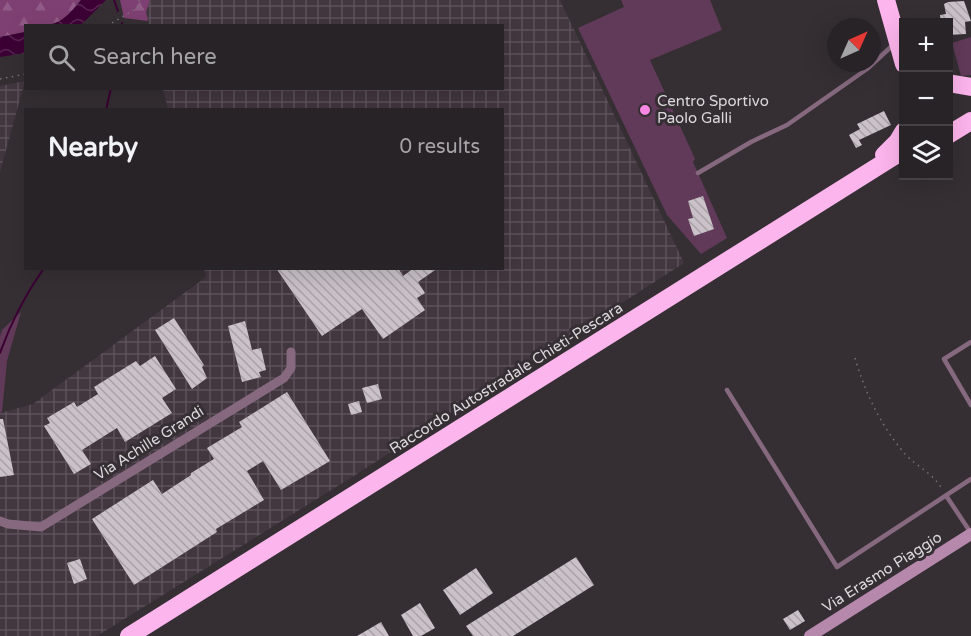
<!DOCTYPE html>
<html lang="en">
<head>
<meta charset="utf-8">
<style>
	body { margin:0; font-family:"Varela Round",sans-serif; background:#302b2f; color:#f1f3f6 }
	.controls { position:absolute; right:18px; top:18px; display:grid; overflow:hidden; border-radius:0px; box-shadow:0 6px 24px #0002 }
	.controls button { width:54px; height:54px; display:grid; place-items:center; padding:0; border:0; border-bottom:2px solid #444044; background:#282327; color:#f1f3f6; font:30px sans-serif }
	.compass { position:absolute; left:827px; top:18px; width:54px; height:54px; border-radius:50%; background:#282327; box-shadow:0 6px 24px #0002; rotate:45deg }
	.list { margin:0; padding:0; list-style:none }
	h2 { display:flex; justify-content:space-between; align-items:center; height:78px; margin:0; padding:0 24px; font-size:26px }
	h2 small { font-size:20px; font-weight:400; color:#a5a4a7 }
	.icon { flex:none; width:33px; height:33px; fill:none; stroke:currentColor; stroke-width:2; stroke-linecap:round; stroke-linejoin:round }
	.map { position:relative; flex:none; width:971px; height:636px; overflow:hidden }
	.search { position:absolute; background:#282327; box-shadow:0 6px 24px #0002; left:24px; top:24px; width:480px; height:66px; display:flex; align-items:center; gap:15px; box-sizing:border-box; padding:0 21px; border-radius:0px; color:#a5a4a7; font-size:22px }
	.panel { position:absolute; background:#282327; box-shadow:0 6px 24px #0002; left:24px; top:108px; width:480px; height:162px; border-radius:0px }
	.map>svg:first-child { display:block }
	.industrial { fill:url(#industrial-grid) }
	.grass { fill:#613a59 }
	.forest { fill:url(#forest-firs) }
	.water { fill:url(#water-waves) }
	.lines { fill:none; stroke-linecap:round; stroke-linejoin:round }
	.stream { stroke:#3c0034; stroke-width:2 }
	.building { fill:url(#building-back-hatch) }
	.path { stroke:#777276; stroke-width:1.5; stroke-dasharray:1.5 4.5; stroke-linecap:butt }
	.lane { stroke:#86697f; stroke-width:4.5 }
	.street { stroke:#86697f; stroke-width:9 }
	.secondary { stroke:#b688ac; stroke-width:12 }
	.highway { stroke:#fdb5ed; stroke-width:18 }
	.poi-dot { fill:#fb87e5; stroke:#352f34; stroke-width:2 }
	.labels { text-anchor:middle; stroke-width:6; stroke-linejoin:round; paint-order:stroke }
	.poi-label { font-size:15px; fill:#dcd8db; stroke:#352f34; text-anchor:start }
	.street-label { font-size:15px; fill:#dcd8db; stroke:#352f34 }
</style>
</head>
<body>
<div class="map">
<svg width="971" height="636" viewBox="0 0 971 636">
	<defs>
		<pattern id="industrial-grid" width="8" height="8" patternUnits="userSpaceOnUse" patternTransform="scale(1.5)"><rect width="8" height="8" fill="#42363f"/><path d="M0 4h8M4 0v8" fill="none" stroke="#5d525a"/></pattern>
		<pattern id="forest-firs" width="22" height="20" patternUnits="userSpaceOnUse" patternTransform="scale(1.5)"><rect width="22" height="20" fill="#7e4072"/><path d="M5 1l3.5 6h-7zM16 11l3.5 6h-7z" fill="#905b86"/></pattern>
		<pattern id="water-waves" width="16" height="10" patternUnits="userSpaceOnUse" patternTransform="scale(1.5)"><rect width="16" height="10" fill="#3c0034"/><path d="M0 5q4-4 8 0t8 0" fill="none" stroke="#582451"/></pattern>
		<pattern id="building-back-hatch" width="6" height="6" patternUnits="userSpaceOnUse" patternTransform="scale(1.5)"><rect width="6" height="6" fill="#cac2c8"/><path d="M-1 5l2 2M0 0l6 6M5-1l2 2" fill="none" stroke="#a8a2a6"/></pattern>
	</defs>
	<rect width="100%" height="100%" fill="#352f34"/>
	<path class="industrial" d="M150 0H560L684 263 349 479 97 636H0V413L33 404 206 277 204 269 502 268V110L168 109 163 89 502 88V26L149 25 146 12Z
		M25 81 0 172V86Z"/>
	<path class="grass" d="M621 0H710L722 30 650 60 695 159 693 162 727 238 701 254 667 215 578 28 624 7Z
		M971 37V75L961 76 952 43Z
		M21 312 7 361 2 412 0 413V336L2 330Z"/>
	<path class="forest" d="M0 0H81C61 25 57 25 26 26L25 32 0 37Z
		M120 0H150L146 12 148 21 124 18Z"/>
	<path class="water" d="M81 0H106L81 25H50C64 21 72 11 81 0Z
		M25 32V53L0 57V37Z"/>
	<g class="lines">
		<path class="stream" d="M114 0 118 11
			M122 26V23
			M106 110 111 88
			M0 353C11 322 25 295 44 268"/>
	</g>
	<path class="building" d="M964 1 971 21 965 22 966 34 948 35V22H941L940 15 946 14 944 4 948 2Z
		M884 111 891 125 859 140 862 145 856 148 849 135 860 129 857 124Z
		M703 196 714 229 694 236 688 219 693 218 688 201Z
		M276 268H398L403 276 414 268H438L418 282 425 293 417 298 425 310 383 339 362 309 322 336Z
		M174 318 204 365 202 367 207 378 192 389 155 330Z
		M245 321 252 350 261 348 266 370 259 372 261 377 242 382 228 326Z
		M155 356 176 389 162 398 172 413 125 442 117 428 82 450 91 464 74 474 44 426 50 423 47 418 74 402 77 407 98 394 94 387 136 361 140 366Z
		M378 384 382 399 367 403 362 388Z
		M287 392 330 461 281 490 263 461 247 471 264 500 216 529 217 532 134 585 92 519 153 480 162 494 191 475V473L214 459 207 448 242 427 239 422Z
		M359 401 362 412 351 415 348 404Z
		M0 419H3L14 475 0 477Z
		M576 557 594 585 513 636H473L466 626Z
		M80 559 87 579 74 584 67 563Z
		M476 568 493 593 460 615 443 590Z
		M420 603 435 628 421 636H413L401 615Z
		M798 610 805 621 790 630 783 619Z
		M381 622 389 636H357Z"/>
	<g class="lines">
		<path class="path" d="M107 26 137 8 139 0
			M0 79 26 74
			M855 358C865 393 881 426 905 454 917 467 933 473 942 489"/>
		<path class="lane" d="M698 173 751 142 787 125 867 69 893 45
			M971 342 944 359 971 405
			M727 390 837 567 971 479
			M947 497 971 533"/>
		<path class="street" d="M0 521 8 524 41 527 284 378 291 368V352"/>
		<path class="secondary" d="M810 636 971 534"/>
		<path class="highway" d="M886 0 904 64
			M948 83 971 87
			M948 135 971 121
			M884 155 898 141 904 131
			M129 636 904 150"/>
	</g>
	<circle class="poi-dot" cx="645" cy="110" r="6"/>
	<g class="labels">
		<g class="poi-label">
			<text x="657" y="106">Centro Sportivo<tspan x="657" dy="17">Paolo Galli</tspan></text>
		</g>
		<g class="street-label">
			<text transform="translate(506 378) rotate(-32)" y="5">Raccordo Autostradale Chieti-Pescara</text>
			<text transform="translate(149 443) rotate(-32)" y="5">Via Achille Grandi</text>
			<text transform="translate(882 572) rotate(-32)" y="5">Via Erasmo Piaggio</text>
		</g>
	</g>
</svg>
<div class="controls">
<button>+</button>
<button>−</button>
<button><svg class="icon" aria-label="layers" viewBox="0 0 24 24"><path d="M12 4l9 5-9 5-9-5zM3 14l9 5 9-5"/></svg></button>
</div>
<svg class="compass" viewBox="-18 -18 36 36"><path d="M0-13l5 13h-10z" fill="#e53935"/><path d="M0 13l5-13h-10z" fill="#a5a4a7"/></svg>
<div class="search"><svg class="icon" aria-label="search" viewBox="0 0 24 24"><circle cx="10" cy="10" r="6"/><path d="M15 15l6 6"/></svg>Search here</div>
<section class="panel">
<h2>Nearby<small>0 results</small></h2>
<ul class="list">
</ul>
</section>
</div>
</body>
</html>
